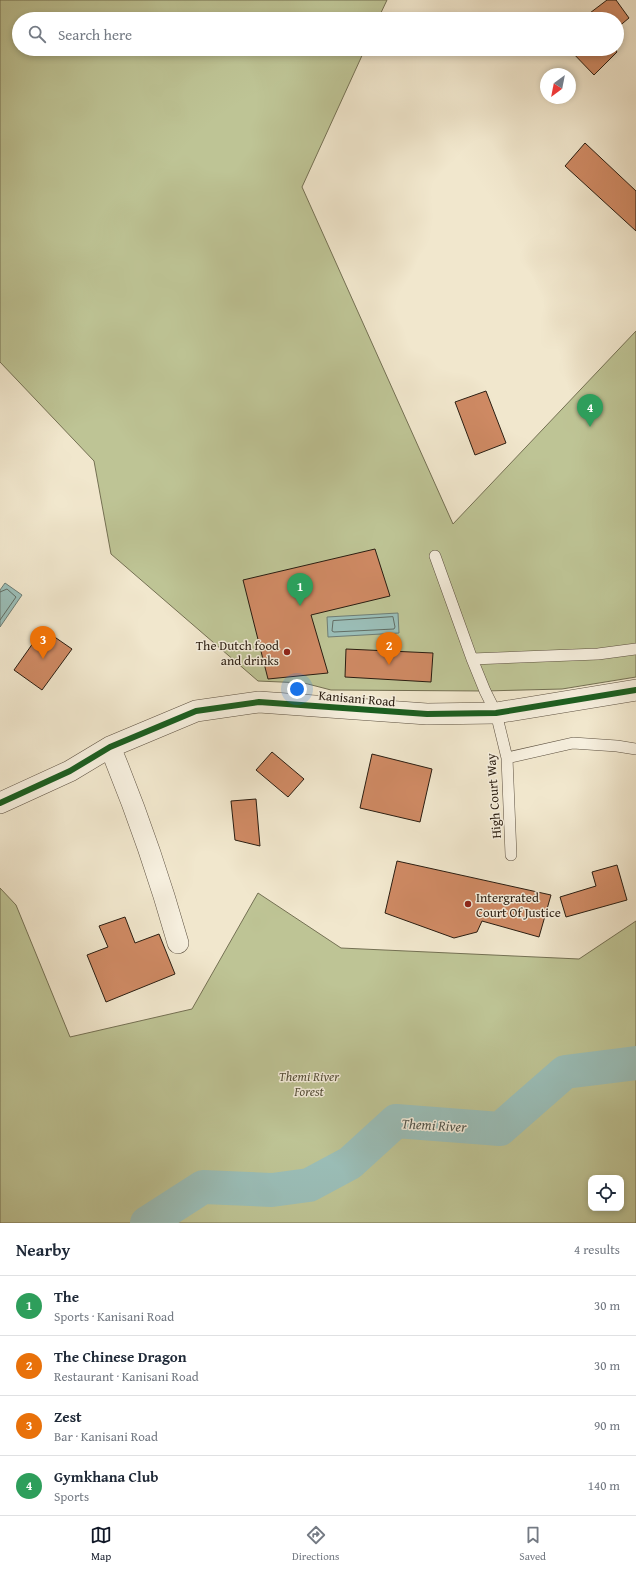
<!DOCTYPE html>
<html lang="en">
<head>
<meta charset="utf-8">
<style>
	body { margin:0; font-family:"Gentium Book Plus",serif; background:#f6f6f7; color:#1f2937 }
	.controls { position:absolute; right:12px; bottom:12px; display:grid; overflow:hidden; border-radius:8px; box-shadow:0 2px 6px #0003 }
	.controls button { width:36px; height:36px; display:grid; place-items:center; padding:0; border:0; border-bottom:1px solid #e0e1e3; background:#fff; color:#1f2937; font:20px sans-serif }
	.compass { position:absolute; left:540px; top:68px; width:36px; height:36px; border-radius:50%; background:#fff; box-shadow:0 2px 6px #0003; rotate:212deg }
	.you { position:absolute; left:297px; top:689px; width:14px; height:14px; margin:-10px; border:3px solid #fff; border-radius:50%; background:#1a73e8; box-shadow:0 0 0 6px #1a73e833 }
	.badge { display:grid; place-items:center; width:26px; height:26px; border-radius:50%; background:#111827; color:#fff; font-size:13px; font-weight:700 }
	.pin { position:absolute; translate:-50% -33px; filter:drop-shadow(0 1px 2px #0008) }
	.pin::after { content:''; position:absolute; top:21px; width:14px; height:12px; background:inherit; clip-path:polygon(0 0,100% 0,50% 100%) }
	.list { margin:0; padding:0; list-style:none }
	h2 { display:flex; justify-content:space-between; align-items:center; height:52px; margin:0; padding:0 16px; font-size:17px }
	h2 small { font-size:13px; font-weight:400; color:#747a83 }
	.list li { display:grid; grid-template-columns:26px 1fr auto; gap:12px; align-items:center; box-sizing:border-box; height:60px; padding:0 16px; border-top:1px solid #e0e1e3 }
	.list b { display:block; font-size:15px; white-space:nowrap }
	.list p { margin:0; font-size:13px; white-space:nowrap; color:#747a83 }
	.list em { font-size:13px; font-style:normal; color:#747a83 }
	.icon { flex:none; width:22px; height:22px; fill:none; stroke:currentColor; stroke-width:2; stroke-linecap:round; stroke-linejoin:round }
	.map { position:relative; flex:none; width:636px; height:1223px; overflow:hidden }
	.search { position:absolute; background:#fff; box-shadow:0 2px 6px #0003; left:12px; right:12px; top:12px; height:44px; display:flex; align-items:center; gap:10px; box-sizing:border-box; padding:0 14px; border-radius:22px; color:#747a83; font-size:15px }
	.sheet { height:292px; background:#fff }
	nav { display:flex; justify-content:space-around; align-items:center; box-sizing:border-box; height:56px; border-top:1px solid #e0e1e3; background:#fff; font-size:11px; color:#747a83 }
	nav a { display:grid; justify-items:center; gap:2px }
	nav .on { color:#111827 }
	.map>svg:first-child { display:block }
	.green { fill:#bec495; stroke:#747053; fill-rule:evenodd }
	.water { fill:#9bbfb9; stroke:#6e7e76 }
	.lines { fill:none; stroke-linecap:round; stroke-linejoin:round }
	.shore { stroke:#626e65; stroke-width:1 }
	.river { stroke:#9bbfb9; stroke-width:34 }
	.building { fill:#cf8a64; stroke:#2a1d11 }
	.service-casing { stroke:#5c5040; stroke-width:12 }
	.minor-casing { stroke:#5c5040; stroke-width:22 }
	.service { stroke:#f6efde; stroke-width:11 }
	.minor { stroke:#f6efde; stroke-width:21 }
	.cycleway-casing { stroke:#f6efde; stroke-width:8 }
	.cycleway { stroke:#1b5e20; stroke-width:6 }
	.poi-dot { fill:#8f2418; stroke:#f6efde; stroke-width:1.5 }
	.labels { text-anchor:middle; stroke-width:3; stroke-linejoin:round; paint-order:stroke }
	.poi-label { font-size:13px; fill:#2a1d11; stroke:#f6efde; text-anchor:end }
	.street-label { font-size:13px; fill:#2a1d11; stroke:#f6efde }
	.park-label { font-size:13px; font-style:italic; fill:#564f39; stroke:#f6efde }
	.water-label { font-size:14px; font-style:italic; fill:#52564c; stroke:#f6efde }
</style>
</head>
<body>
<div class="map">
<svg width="636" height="1223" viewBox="0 0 636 1223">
	<rect width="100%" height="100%" fill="#f1e7cd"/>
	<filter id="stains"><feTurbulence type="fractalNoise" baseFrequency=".005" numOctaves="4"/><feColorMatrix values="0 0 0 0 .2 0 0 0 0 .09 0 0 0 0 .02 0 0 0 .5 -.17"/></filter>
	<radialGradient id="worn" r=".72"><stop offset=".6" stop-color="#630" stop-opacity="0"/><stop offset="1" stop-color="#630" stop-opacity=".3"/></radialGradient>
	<path class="green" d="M0 0H387L378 19H19V49H365L302 187 453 524 636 331V677L562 689 485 691 331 690 304 683 258 681 111 554 94 461 0 362Z
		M0 888 16 905 70 1037 192 1009 258 893 341 948 579 959 636 921V1223H0ZM591 1178H621V1208H591Z"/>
	<path class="water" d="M5 583 22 595 0 627V590Z
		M398 613 399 633 328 637 327 617Z"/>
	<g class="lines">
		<path class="shore" d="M0 592 7 589 16 597 0 620
			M393 617 395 627 394 629 334 632 332 631 333 621Z"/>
		<path class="river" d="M147 1223 203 1187 272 1190 309 1185 350 1163 396 1121 500 1129 565 1072 636 1063"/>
	</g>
	<path class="building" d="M607 0H616L629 18 617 28V19H574L581 13 586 16Z
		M569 49H615L617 52 594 75Z
		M585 143 636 191V231L565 166Z
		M486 391 506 443 475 455 455 402Z
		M375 549 390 596 311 615 328 673 268 679 243 580Z
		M43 629 72 649 42 690 14 670Z
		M346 649 433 653 431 682 345 677Z
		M272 752 304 779 288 797 256 770Z
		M372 754 432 769 420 822 360 808Z
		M256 799 260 846 235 840 231 801Z
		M397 861 551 895 539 937 482 921 477 932 454 938 385 913Z
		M617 865 627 900 566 917 560 897 596 886 592 872Z
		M125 917 135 943 159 934 175 974 106 1002 87 955 108 947 99 926Z"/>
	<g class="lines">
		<g class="service-casing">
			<path id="service" d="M435 556 472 659 485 691 496 713 507 758 511 855
				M472 659 598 654 636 649
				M507 758 573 743 617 746 636 749"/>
		</g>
		<g class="minor-casing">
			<path id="minor" d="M110 747C137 812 159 876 178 943
				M0 803 70 771 110 747 196 711 259 702 427 714 496 713 636 690"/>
		</g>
		<use href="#service" class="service"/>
		<use href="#minor" class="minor"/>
		<g class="cycleway-casing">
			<path id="cycleway" d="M0 803 70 771 110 747 196 711 259 702 427 714 496 713 636 690"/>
		</g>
		<use href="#cycleway" class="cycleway"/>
	</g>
	<g class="poi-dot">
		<circle cx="287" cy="652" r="4"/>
		<circle cx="468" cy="904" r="4"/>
	</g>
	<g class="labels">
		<g class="poi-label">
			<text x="279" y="650">The Dutch food<tspan x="279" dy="15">and drinks</tspan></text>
			<text x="476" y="902" text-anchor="start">Intergrated<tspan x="476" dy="15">Court Of Justice</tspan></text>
		</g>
		<g class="street-label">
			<text transform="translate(357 698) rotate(5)" y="5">Kanisani Road</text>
			<text transform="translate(493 796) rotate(-94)" y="5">High Court Way</text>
		</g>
		<g class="park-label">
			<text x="309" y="1081">Themi River<tspan x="309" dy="15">Forest</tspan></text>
		</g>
		<g class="water-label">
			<text transform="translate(434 1125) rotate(3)" y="5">Themi River</text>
		</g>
	</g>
	<rect width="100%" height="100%" filter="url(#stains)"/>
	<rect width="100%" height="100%" fill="url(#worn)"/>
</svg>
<div class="controls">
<button><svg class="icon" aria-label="locate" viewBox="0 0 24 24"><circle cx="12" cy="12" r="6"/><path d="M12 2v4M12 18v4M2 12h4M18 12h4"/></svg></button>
</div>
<svg class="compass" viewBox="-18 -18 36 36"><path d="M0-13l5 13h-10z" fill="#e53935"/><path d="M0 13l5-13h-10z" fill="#747a83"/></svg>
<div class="you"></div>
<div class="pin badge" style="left:300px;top:606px;background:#2e9e5b">1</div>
<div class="pin badge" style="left:389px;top:665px;background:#e8710a">2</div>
<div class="pin badge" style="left:43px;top:659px;background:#e8710a">3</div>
<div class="pin badge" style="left:590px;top:427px;background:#2e9e5b">4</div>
<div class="search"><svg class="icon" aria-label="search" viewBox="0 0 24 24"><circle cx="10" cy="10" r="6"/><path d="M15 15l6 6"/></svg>Search here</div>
</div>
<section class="sheet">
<h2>Nearby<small>4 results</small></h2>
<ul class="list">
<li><span class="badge" style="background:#2e9e5b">1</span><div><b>The</b><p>Sports · Kanisani Road</p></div><em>30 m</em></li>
<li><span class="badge" style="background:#e8710a">2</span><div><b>The Chinese Dragon</b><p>Restaurant · Kanisani Road</p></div><em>30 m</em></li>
<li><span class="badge" style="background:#e8710a">3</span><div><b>Zest</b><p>Bar · Kanisani Road</p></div><em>90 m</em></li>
<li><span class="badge" style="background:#2e9e5b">4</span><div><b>Gymkhana Club</b><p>Sports</p></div><em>140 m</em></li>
</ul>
</section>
<nav>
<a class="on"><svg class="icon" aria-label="map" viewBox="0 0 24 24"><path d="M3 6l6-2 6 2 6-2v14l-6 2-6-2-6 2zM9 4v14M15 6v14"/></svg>Map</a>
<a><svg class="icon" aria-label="directions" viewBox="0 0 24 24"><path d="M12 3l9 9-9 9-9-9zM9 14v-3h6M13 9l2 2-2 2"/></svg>Directions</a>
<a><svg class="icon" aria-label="saved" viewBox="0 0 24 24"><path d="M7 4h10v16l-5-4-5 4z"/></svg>Saved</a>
</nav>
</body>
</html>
